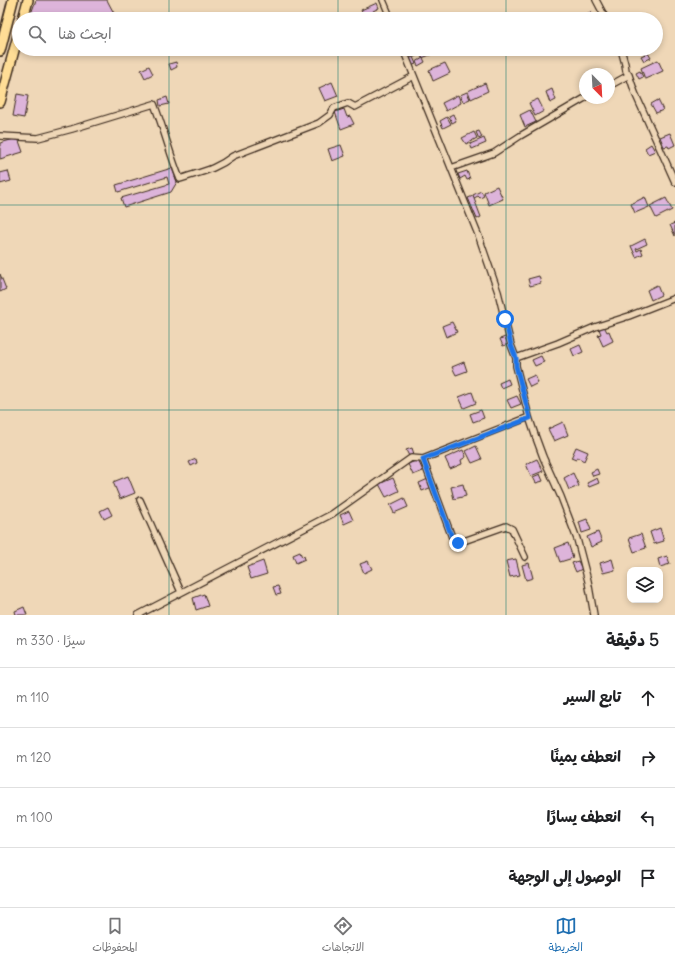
<!DOCTYPE html>
<html lang="ar">
<head>
<meta charset="utf-8">
<style>
	body { margin:0; font-family:Delius,"Playpen Sans Arabic",sans-serif; background:#f2f2f2; color:#202124; direction:rtl }
	.controls { position:absolute; right:12px; bottom:12px; display:grid; overflow:hidden; border-radius:8px; box-shadow:0 2px 6px #0003 }
	.controls button { width:36px; height:36px; display:grid; place-items:center; padding:0; border:0; border-bottom:1px solid #e0e0e0; background:#fff; color:#202124; font:20px sans-serif }
	.compass { position:absolute; left:579px; top:68px; width:36px; height:36px; border-radius:50%; background:#fff; box-shadow:0 2px 6px #0003; rotate:156deg }
	.stop { position:absolute; width:12px; height:12px; margin:-9px; border:3px solid #1a73e8; border-radius:50%; background:#fff }
	.stop.end { background:#1a73e8; border-color:#fff; box-shadow:0 1px 4px #0008 }
	.list { margin:0; padding:0; list-style:none }
	h2 { display:flex; justify-content:space-between; align-items:center; height:52px; margin:0; padding:0 16px; font-size:17px }
	h2 small { font-size:13px; font-weight:400; color:#757577 }
	.list li { display:grid; grid-template-columns:26px 1fr auto; gap:12px; align-items:center; box-sizing:border-box; height:60px; padding:0 16px; border-top:1px solid #e0e0e0 }
	.list b { display:block; font-size:15px; white-space:nowrap }
	.list em { font-size:13px; font-style:normal; color:#757577 }
	.icon { flex:none; width:22px; height:22px; fill:none; stroke:currentColor; stroke-width:2; stroke-linecap:round; stroke-linejoin:round }
	.map { position:relative; flex:none; width:675px; height:615px; overflow:hidden; direction:ltr }
	.search { position:absolute; background:#fff; box-shadow:0 2px 6px #0003; left:12px; right:12px; top:12px; height:44px; display:flex; align-items:center; gap:10px; box-sizing:border-box; padding:0 14px; border-radius:22px; color:#757577; font-size:15px }
	.sheet { height:292px; background:#fff }
	nav { display:flex; justify-content:space-around; align-items:center; box-sizing:border-box; height:56px; border-top:1px solid #e0e0e0; background:#fff; font-size:11px; color:#757577 }
	nav a { display:grid; justify-items:center; gap:2px }
	nav .on { color:#1f6fb2 }
	.map>svg:first-child { display:block }
	.building { fill:#ddb4da; stroke:#3b2a1e }
	.lines { fill:none; stroke-linecap:round; stroke-linejoin:round }
	.minor-casing { stroke:#3b2a1e; stroke-width:8 }
	.primary-casing { stroke:#3b2a1e; stroke-width:12 }
	.minor { stroke:#efd7b7; stroke-width:5.5 }
	.primary { stroke:#ffdd96; stroke-width:9 }
	.route { stroke:#1a73e8; stroke-width:5 }
	.grid { fill:none; stroke:#0f766e; stroke-width:1; stroke-opacity:0.55 }
</style>
</head>
<body>
<div class="map">
<svg width="675" height="615" viewBox="0 0 675 615">
	<rect width="100%" height="100%" fill="#efd7b7"/>
	<filter id="ink" filterUnits="userSpaceOnUse"><feTurbulence type="fractalNoise" baseFrequency=".025" numOctaves="2"/><feDisplacementMap in="SourceGraphic" scale="8" xChannelSelector="R" yChannelSelector="G"/><feConvolveMatrix kernelMatrix="1 2 1 2 8 2 1 2 1" color-interpolation-filters="sRGB"/></filter>
	<g filter="url(#ink)">
		<path class="building" d="M36 0H107L117 19H29Z
			M377 3 379 8 373 11 375 15 366 19 361 10Z
			M591 12 594 19H579L578 18Z
			M420 49 422 53 414 57 412 53Z
			M424 49H433L435 53 422 58 421 55 426 53Z
			M648 53 651 58 644 61 641 56Z
			M413 57 416 64 411 66 408 59Z
			M423 58 425 62 418 66 416 62Z
			M658 60 663 71 645 79 641 68Z
			M176 62 177 67 171 70 169 64Z
			M445 63 450 73 433 81 429 70Z
			M149 66 153 74 145 78 141 70Z
			M640 71 643 77 639 79 636 73Z
			M332 82 338 96 325 101 319 88Z
			M485 83 488 91 471 99 468 91Z
			M552 89 556 100 550 103 546 92Z
			M467 92 470 99 463 102 460 95Z
			M17 94 28 96 24 118 13 116Z
			M458 95 461 103 446 111 442 103Z
			M167 97 169 104 160 106 159 100Z
			M538 99 544 111 535 116 529 103Z
			M658 100 663 110 656 113 651 104Z
			M344 109 347 117 350 116 354 124 341 129 335 112Z
			M530 110 536 122 525 127 520 115Z
			M453 114 456 121 452 123 449 116Z
			M447 117 451 124 443 128 440 121Z
			M479 131 482 137 479 139 476 132Z
			M474 132 477 138 466 144 462 138Z
			M670 133 675 145 669 148 668 146 664 147 660 137Z
			M18 138 23 152 0 159V143Z
			M484 138 486 143 472 149 470 144Z
			M651 144 655 151 648 154 645 148Z
			M341 145 345 156 332 161 328 149Z
			M172 168 177 182 171 192 124 207 121 198 169 184 167 177 118 192 116 185Z
			M8 171 11 181 0 184V173Z
			M467 171 470 179 467 180 465 176 460 179 458 174Z
			M497 186 503 199 489 205 484 192Z
			M481 191 484 196 480 198 478 196 474 198 473 195Z
			M473 196 481 217 477 219 468 198Z
			M645 197 649 207 635 213 631 204Z
			M666 198 672 210 656 218 650 206Z
			M675 223V236L670 225Z
			M645 239 647 244 636 249 637 251 641 249 643 254 636 257 631 246Z
			M0 274 6 289 0 292Z
			M539 276 541 283 530 286 528 279Z
			M657 285 661 295 651 300 647 290Z
			M452 322 457 332 446 337 442 326Z
			M604 326 607 332 609 331 613 341 603 346 598 335 601 334 599 329Z
			M505 337 508 344 503 346 500 339Z
			M580 345 583 352 574 356 571 349Z
			M541 356 544 362 535 366 532 360Z
			M464 362 467 371 456 375 452 367Z
			M535 375 538 383 530 387 526 379Z
			M508 379 510 384 501 388 499 383Z
			M472 392 476 403 464 408 459 397Z
			M517 396 521 404 511 408 507 400Z
			M481 410 484 418 473 422 470 414Z
			M563 422 568 435 554 441 548 429Z
			M476 446 482 459 472 463 466 451Z
			M576 447 588 452 584 461 577 457 576 460 571 458Z
			M412 448 414 454 409 456 406 450Z
			M463 450 466 457 461 460 462 464 450 469 445 458Z
			M196 459 197 463 191 466 189 462Z
			M537 459 543 471 531 476 526 464Z
			M418 460 423 471 413 475 408 464Z
			M597 469 599 474 593 476 591 472Z
			M573 473 579 486 569 490 564 478Z
			M540 474 543 481 536 483 533 477Z
			M128 476 135 493 120 499 113 482Z
			M393 478 399 491 386 497 379 484Z
			M597 478 599 483 589 487 587 483Z
			M428 479 432 487 422 491 419 483Z
			M463 484 466 496 454 499 451 487Z
			M404 498 408 507 394 513 390 505Z
			M108 507 112 515 104 519 100 511Z
			M349 511 353 520 344 524 340 515Z
			M587 519 591 530 582 533 579 522Z
			M660 528 664 541 654 544 650 532Z
			M598 532 602 542 591 547 587 537Z
			M641 534 646 548 634 552 629 538Z
			M568 543 573 558 560 562 555 548Z
			M300 552 302 557 304 556 305 559 296 563 293 555Z
			M667 556 670 564 660 567 658 559Z
			M516 559 520 575 510 577 506 561Z
			M612 559 615 570 603 573 600 563Z
			M263 561 267 574 251 579 247 567Z
			M368 561 372 569 364 573 360 564Z
			M578 561 582 569 576 572 572 563Z
			M529 563 533 578 526 580 522 565Z
			M278 586 281 594 276 595 273 587Z
			M204 594 208 606 196 610 193 598Z
			M24 607 27 615H16L15 611Z"/>
		<g class="lines">
			<g class="minor-casing">
				<path id="minor" d="M383 0 391 19
					M596 0 606 19
					M403 49 479 237 498 292 511 345 516 358V366L529 417 536 438 543 457 561 497 577 539 588 581 594 615
					M621 49 625 64 626 71 629 75 635 93 675 182
					M609 86 629 75
					M0 136 38 138 72 129 154 104C164 129 170 155 180 179 200 172 215 170 233 156L319 123 330 115 334 108 348 103 355 107 414 76
					M451 168 494 153 520 136 585 98
					M516 358 558 343 595 327 629 316 675 298
					M423 459 453 540 458 543 506 526 512 529 525 557
					M140 500 181 592
					M138 615 332 514 411 458 423 459 529 417"/>
			</g>
			<g class="primary-casing">
				<path id="primary" d="M23 19 28 0
					M0 51 13 0
					M0 102 19 32"/>
			</g>
			<use href="#minor" class="minor"/>
			<use href="#primary" class="primary"/>
		</g>
	</g>
	<g class="lines" filter="url(#ink)">
		<path class="route" d="M458 543 453 540 423 459 530 418 516 366V358L511 345 505 319"/>
	</g>
	<path class="grid" d="M169 0V19M338 0V19M506 0V19M169 49V615M338 49V615M506 49V615M0 205H675M0 410H675"/>
</svg>
<div class="controls">
<button><svg class="icon" aria-label="layers" viewBox="0 0 24 24"><path d="M12 4l9 5-9 5-9-5zM3 14l9 5 9-5"/></svg></button>
</div>
<svg class="compass" viewBox="-18 -18 36 36"><path d="M0-13l5 13h-10z" fill="#e53935"/><path d="M0 13l5-13h-10z" fill="#757577"/></svg>
<div class="stop" style="left:505px;top:319px"></div>
<div class="stop end" style="left:458px;top:543px"></div>
<div class="search"><svg class="icon" aria-label="search" viewBox="0 0 24 24"><circle cx="10" cy="10" r="6"/><path d="M15 15l6 6"/></svg>ابحث هنا</div>
</div>
<section class="sheet">
<h2>5 دقيقة<small>سيرًا · 330 m</small></h2>
<ul class="list">
<li><svg class="icon" aria-label="ahead" viewBox="0 0 24 24"><path d="M12 20V5M6 11l6-6 6 6"/></svg><div><b>تابع السير</b></div><em>110 m</em></li>
<li><svg class="icon" aria-label="right" viewBox="0 0 24 24"><path d="M7 20v-9h11M14 6l5 5-5 5"/></svg><div><b>انعطف يمينًا</b></div><em>120 m</em></li>
<li><svg class="icon" aria-label="left" viewBox="0 0 24 24"><path d="M17 20v-9H6M10 6l-5 5 5 5"/></svg><div><b>انعطف يسارًا</b></div><em>100 m</em></li>
<li><svg class="icon" aria-label="arrive" viewBox="0 0 24 24"><path d="M6 21V4h12l-3 4 3 4H6"/></svg><div><b>الوصول إلى الوجهة</b></div></li>
</ul>
</section>
<nav>
<a class="on"><svg class="icon" aria-label="map" viewBox="0 0 24 24"><path d="M3 6l6-2 6 2 6-2v14l-6 2-6-2-6 2zM9 4v14M15 6v14"/></svg>الخريطة</a>
<a><svg class="icon" aria-label="directions" viewBox="0 0 24 24"><path d="M12 3l9 9-9 9-9-9zM9 14v-3h6M13 9l2 2-2 2"/></svg>الاتجاهات</a>
<a><svg class="icon" aria-label="saved" viewBox="0 0 24 24"><path d="M7 4h10v16l-5-4-5 4z"/></svg>المحفوظات</a>
</nav>
</body>
</html>
